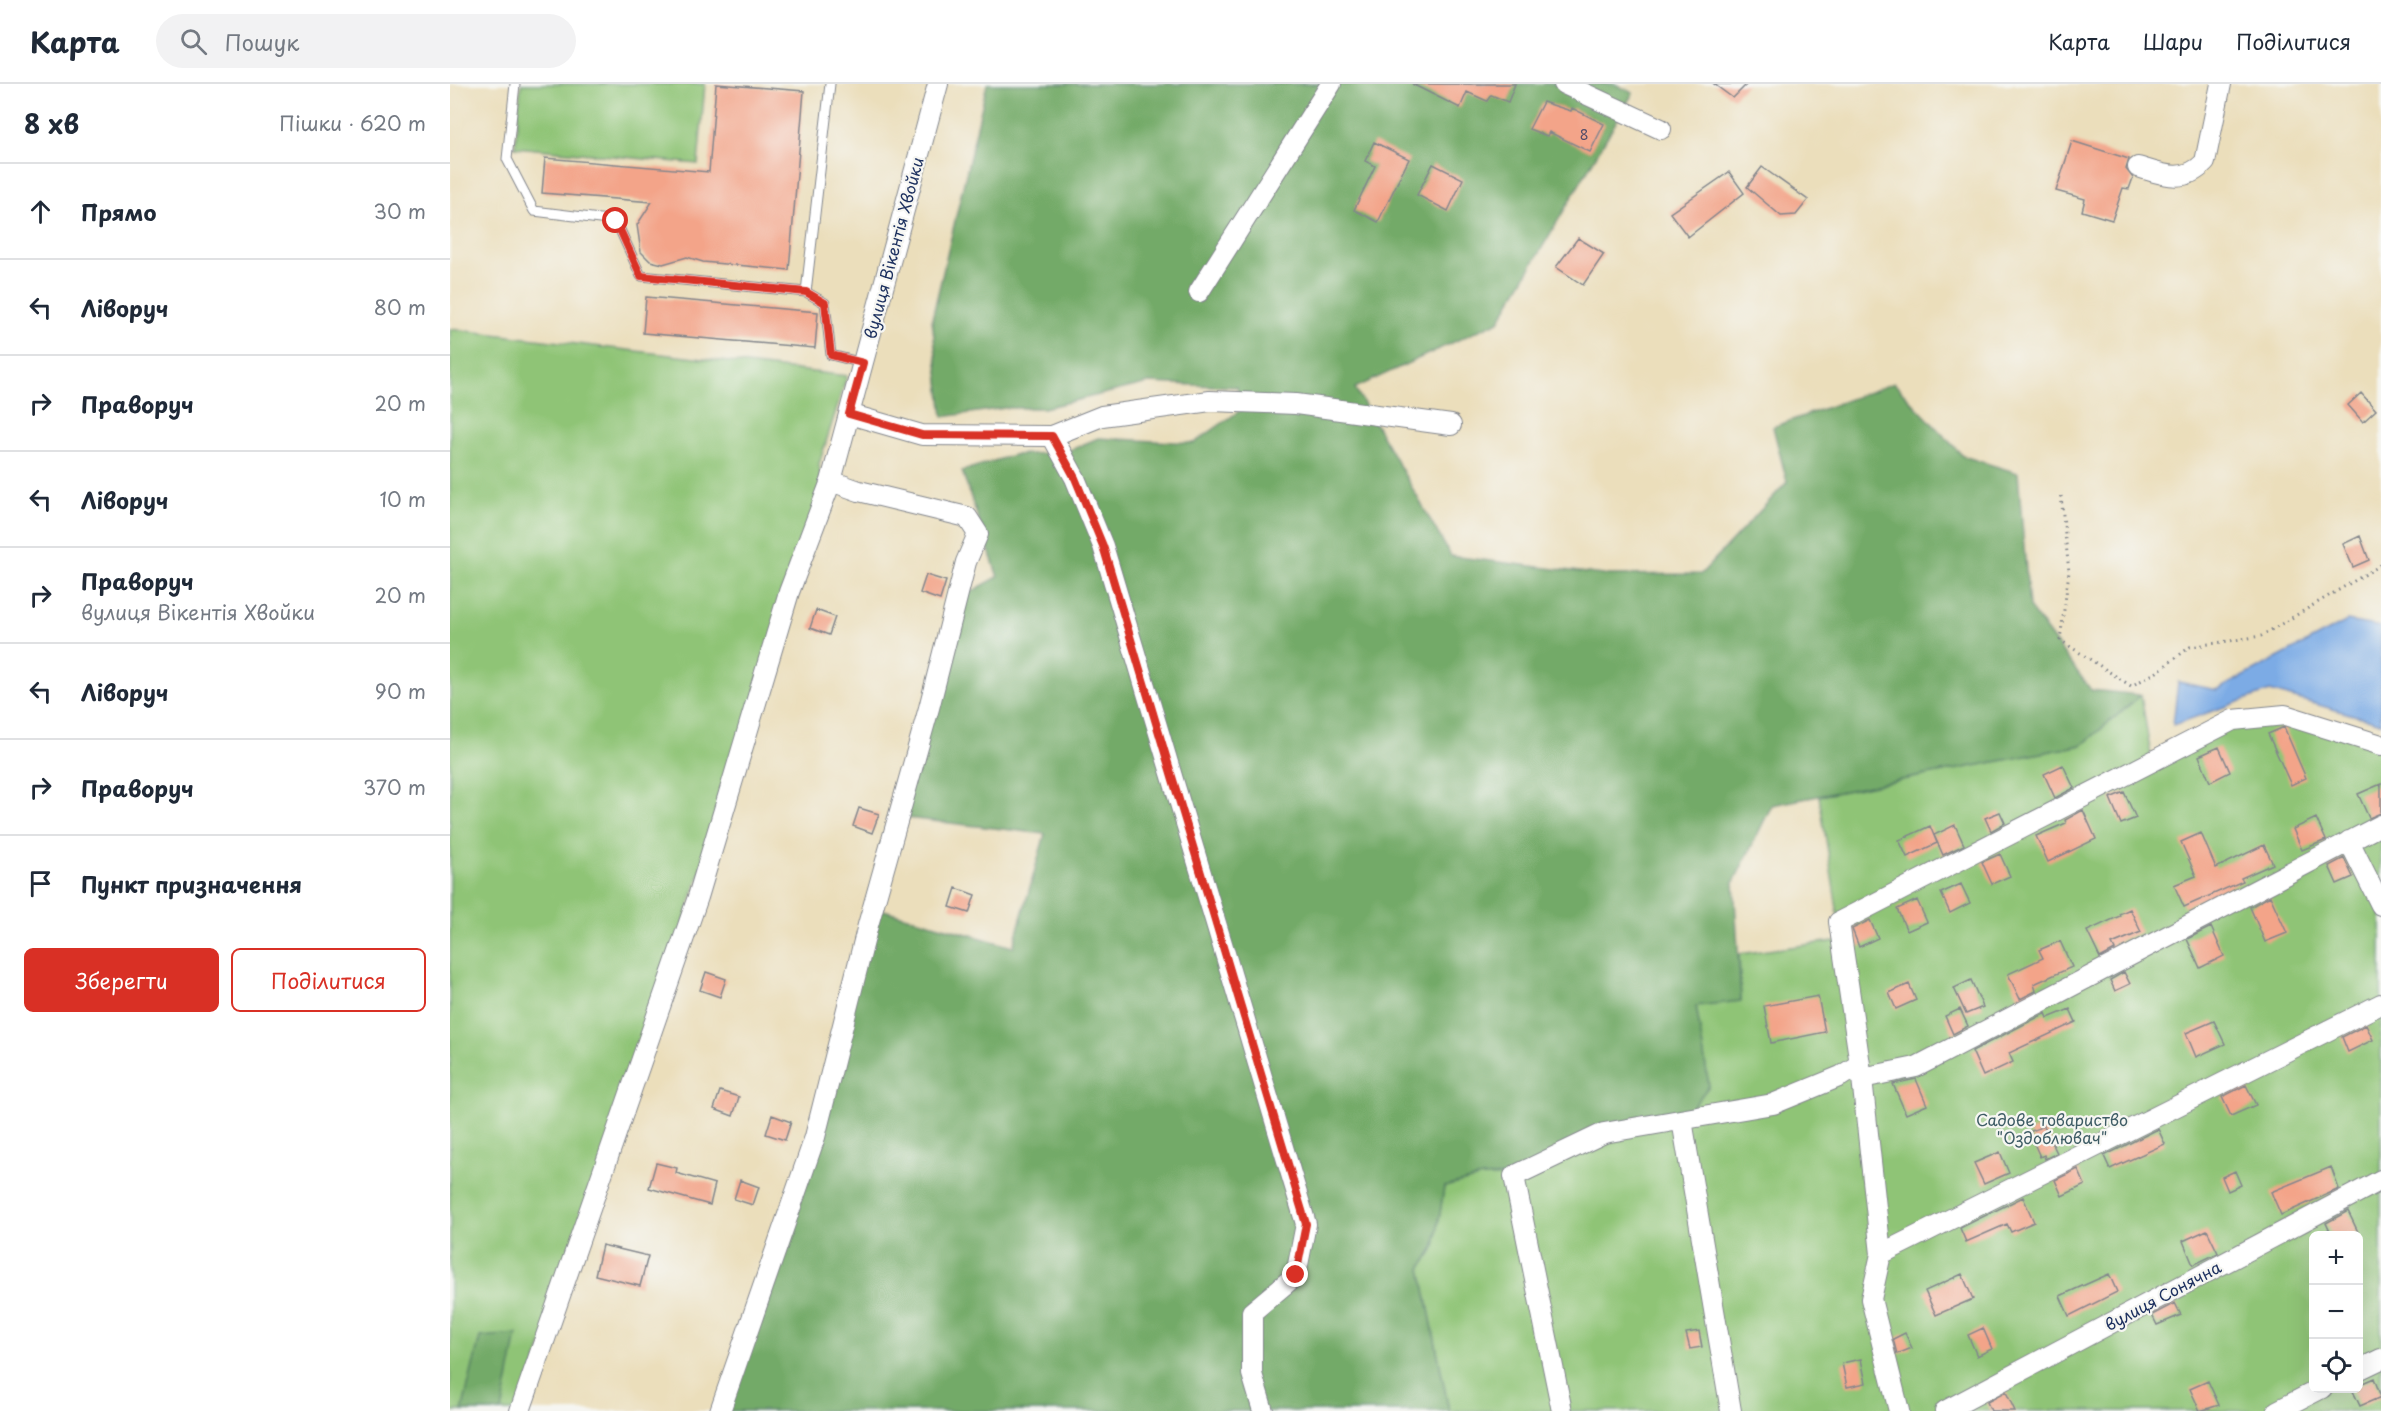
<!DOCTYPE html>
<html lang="uk">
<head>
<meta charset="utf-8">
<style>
	body { margin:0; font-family:"Playpen Sans",sans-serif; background:#f2f2f3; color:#1f2937 }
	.controls { position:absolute; right:18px; bottom:18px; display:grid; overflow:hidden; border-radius:9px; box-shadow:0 6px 24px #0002 }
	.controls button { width:54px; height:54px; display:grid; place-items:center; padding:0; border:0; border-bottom:2px solid #e0e1e3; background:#fff; color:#1f2937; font:30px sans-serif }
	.stop { position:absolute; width:18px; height:18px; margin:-14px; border:4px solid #d93025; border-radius:50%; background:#fff }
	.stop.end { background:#d93025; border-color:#fff; box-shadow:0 2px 6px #0008 }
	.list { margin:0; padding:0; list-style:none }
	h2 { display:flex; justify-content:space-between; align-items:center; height:78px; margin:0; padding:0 24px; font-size:26px }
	h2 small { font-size:20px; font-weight:400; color:#747a83 }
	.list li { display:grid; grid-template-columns:39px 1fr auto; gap:18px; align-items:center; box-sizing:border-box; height:96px; padding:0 24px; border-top:2px solid #e0e1e3 }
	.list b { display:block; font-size:22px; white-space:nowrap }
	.list p { margin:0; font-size:20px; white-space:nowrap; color:#747a83 }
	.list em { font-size:20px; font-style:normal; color:#747a83 }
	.actions { display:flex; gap:12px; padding:18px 24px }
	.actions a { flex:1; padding:14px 0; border:2px solid #d93025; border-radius:9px; text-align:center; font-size:21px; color:#d93025 }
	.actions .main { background:#d93025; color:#fff }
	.icon { flex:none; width:33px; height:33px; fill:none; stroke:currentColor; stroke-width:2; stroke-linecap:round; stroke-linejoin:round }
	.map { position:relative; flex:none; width:1931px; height:1327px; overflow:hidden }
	header { display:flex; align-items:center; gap:36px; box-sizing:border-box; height:84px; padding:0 30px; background:#fff; border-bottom:2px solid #e0e1e3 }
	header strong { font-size:28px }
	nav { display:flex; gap:33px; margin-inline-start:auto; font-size:21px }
	.search { width:420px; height:54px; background:#f2f2f3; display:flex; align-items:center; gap:15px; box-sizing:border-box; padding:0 21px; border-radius:33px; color:#747a83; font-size:22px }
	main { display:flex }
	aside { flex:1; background:#fff }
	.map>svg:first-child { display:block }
	.green { fill:#8fc476; stroke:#557a6a; stroke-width:1.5; fill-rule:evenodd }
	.forest { fill:#73aa67; stroke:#476c62; stroke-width:1.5 }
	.water { fill:#7babe5; stroke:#4b6da2; stroke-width:1.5 }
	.building { fill:#f3a489 }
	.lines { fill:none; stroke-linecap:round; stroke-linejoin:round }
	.service-casing { stroke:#83868c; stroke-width:11 }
	.minor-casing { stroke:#83868c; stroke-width:22 }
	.path { stroke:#83868c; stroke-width:3; stroke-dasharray:1.5 4.5; stroke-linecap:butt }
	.service { stroke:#fff; stroke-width:9 }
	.minor { stroke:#fff; stroke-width:20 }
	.route { stroke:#d93025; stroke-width:8 }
	.labels { text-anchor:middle; stroke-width:4.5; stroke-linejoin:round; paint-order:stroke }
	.number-label { font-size:14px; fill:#514c69 }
	.street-label { font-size:16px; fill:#1b2f5e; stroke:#f6f6f2 }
	.park-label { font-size:16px; fill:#3e5c65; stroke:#f6f6f2 }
</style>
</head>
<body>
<header>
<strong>Карта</strong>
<div class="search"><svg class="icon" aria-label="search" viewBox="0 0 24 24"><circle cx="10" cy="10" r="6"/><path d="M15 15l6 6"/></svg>Пошук</div>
<nav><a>Карта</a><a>Шари</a><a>Поділитися</a></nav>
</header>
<main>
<aside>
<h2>8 хв<small>Пішки · 620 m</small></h2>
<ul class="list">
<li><svg class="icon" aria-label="ahead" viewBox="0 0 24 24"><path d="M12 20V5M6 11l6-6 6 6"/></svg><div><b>Прямо</b></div><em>30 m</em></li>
<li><svg class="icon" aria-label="left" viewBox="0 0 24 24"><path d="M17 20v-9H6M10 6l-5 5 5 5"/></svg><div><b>Ліворуч</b></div><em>80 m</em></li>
<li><svg class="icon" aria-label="right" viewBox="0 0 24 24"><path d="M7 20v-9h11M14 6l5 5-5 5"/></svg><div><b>Праворуч</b></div><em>20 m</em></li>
<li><svg class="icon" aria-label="left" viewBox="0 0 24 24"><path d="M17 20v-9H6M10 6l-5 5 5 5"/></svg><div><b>Ліворуч</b></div><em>10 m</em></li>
<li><svg class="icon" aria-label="right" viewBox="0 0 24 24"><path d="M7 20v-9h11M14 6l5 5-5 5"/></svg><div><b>Праворуч</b><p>вулиця Вікентія Хвойки</p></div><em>20 m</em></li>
<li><svg class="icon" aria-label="left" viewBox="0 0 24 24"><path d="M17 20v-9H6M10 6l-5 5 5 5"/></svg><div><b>Ліворуч</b></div><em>90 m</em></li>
<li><svg class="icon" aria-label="right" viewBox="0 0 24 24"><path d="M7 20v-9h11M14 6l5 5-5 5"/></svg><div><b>Праворуч</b></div><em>370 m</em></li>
<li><svg class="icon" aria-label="arrive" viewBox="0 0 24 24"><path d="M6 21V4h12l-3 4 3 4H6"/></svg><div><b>Пункт призначення</b></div></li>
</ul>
<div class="actions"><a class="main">Зберегти</a><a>Поділитися</a></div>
</aside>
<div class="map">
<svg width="1931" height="1327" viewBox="0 0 1931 1327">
	<rect width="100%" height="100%" fill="#f6f6f2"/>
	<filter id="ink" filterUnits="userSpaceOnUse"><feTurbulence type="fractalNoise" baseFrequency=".0167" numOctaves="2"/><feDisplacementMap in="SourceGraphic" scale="12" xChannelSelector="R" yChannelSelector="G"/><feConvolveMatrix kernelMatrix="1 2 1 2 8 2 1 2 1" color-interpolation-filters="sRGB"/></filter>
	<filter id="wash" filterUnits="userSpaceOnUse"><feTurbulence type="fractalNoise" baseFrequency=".008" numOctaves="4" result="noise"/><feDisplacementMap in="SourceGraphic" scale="24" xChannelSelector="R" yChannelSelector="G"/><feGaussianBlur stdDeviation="1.35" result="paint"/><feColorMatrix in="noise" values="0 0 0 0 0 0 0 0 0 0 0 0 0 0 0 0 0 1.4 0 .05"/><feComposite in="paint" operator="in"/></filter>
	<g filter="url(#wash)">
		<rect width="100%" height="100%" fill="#ebdebb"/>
		<path class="green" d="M71 0H255L248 80 65 63Z
			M0 245 397 292 369 380 374 419 70 1327H0Z
			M1691 611 1702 677 1783 636 1835 631 1931 661V1327H999L971 1185 985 1162 994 1103 1032 1093 1064 1092 1259 1002 1246 921 1291 916 1289 870 1392 856 1369 712 1632 661ZM1864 1152H1908V1304H1864Z"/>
		<path class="forest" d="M537 0H1165L1183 9 1049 237 905 304 1001 472 1154 491 1251 490 1337 398 1323 343 1444 299 1513 372 1568 389 1579 523 1641 606 1691 611 1632 661 1322 721 1284 798 1291 917 1246 922 1259 1002 1232 1036 1154 1049 1064 1092 1032 1093 994 1103 985 1162 971 1185 999 1327H270L365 1053 423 823 563 863 595 750 448 733 506 516 548 493 512 387 563 371 615 368 648 354 744 359 792 325 787 303 699 299 594 324H555L493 333 482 235Z
			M67 1250 52 1327H12L30 1253Z"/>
		<path class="water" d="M1897 537 1931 543V639L1820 607 1723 641 1728 598 1767 606Z"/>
		<g id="blocks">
			<path class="building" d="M266 0 354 7 339 186 253 178 237 173 213 180 200 177 191 168 187 141 202 118 92 109 95 74 259 88Z
				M962 0H1065L1058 18 1041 11 1037 17 1017 8 1010 24Z
				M1264 0H1297L1283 14Z
				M1093 18 1121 27 1122 24 1154 40 1140 68 1099 48 1097 52 1079 45Z
				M1622 57 1679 75 1676 85 1683 94 1679 105 1673 104 1662 136 1632 127 1635 115 1606 107Z
				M924 58 959 75 928 138 904 126 925 82 915 77Z
				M983 80 1013 95 998 127 967 111Z
				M1312 83 1358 116 1346 131 1331 132 1297 103Z
				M1279 88 1294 109 1238 153 1220 129Z
				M1128 154 1154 170 1133 201 1106 183Z
				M196 213 368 228 365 264 193 249Z
				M1911 309 1926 326 1913 338 1898 321Z
				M1910 452 1919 476 1903 483 1893 460Z
				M476 491 496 497 490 516 470 509Z
				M366 526 385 533 379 551 360 544Z
				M1834 643 1856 694 1841 701 1818 650Z
				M1769 663 1780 688 1760 698 1749 672Z
				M1613 681 1624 704 1605 714 1594 690Z
				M1931 700V729L1919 734 1908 710Z
				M1674 708 1686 734 1671 740 1660 714Z
				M409 724 429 730 422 749 403 742Z
				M1633 726 1646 755 1598 778 1586 752 1616 739 1615 736Z
				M1550 728 1555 739 1541 747 1535 734Z
				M1866 734 1876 756 1852 766 1843 745Z
				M1505 741 1514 761 1493 771 1484 751Z
				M1480 742 1487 759 1457 773 1449 756Z
				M1751 749 1766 784 1814 761 1823 780 1791 794 1793 797 1734 823 1724 801 1746 792 1731 758Z
				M1550 770 1560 792 1542 800 1532 778Z
				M1894 774 1903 793 1887 800 1879 782Z
				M1511 800 1520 819 1500 829 1491 809Z
				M506 804 525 811 519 829 500 823Z
				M1820 812 1837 849 1815 858 1800 823Z
				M1467 816 1477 838 1457 847 1447 825Z
				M1680 825 1691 848 1662 860 1665 866 1650 874 1637 847 1670 832 1669 830Z
				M1420 836 1428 854 1409 863 1402 845Z
				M1761 843 1774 872 1750 884 1737 855Z
				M1610 857 1622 883 1584 900 1586 907 1570 915 1558 890 1593 874 1589 866Z
				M256 888 276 895 270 913 250 906Z
				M1674 888 1680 900 1665 907 1660 896Z
				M1521 896 1533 923 1516 930 1504 904Z
				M1459 900 1466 916 1446 925 1439 909Z
				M1368 912 1375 948 1321 959 1314 922Z
				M1510 925 1518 942 1503 950 1495 932Z
				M1620 925 1626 938 1559 969 1563 978 1533 992 1522 967 1596 929 1598 934Z
				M1764 937 1775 960 1746 973 1736 949Z
				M1916 941 1923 956 1898 968 1892 953Z
				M1466 995 1477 1021 1456 1030 1443 1000Z
				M1796 1001 1806 1021 1781 1032 1772 1013Z
				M270 1007 289 1013 283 1032 264 1025Z
				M322 1031 341 1038 335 1056 316 1050Z
				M1594 1042 1607 1069 1595 1075 1594 1071 1590 1073 1579 1048Z
				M1708 1045 1715 1060 1660 1085 1654 1072Z
				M1550 1068 1559 1089 1534 1100 1524 1079Z
				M206 1079 227 1084 226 1089 265 1100 260 1121 199 1104Z
				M1881 1083 1889 1105 1831 1131 1821 1108Z
				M1628 1085 1635 1101 1612 1112 1605 1096Z
				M1785 1087 1791 1101 1778 1107 1772 1093Z
				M290 1096 309 1103 303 1121 284 1115Z
				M1573 1113 1584 1138 1561 1148 1557 1140 1516 1158 1510 1144Z
				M1898 1127 1908 1148 1899 1152H1882L1876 1139Z
				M1757 1146 1768 1169 1743 1181 1733 1157Z
				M152 1161 198 1172 190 1202 145 1191Z
				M1512 1190 1523 1215 1486 1231 1475 1207Z
				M1659 1190 1667 1208 1619 1232 1610 1212Z
				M1725 1219 1731 1231 1707 1241 1702 1231Z
				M1533 1244 1542 1265 1527 1272 1518 1251Z
				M1249 1247 1252 1263 1240 1265 1236 1249Z
				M1455 1249 1462 1264 1447 1270 1443 1255Z
				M1411 1275 1416 1299 1397 1303 1392 1279Z
				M1924 1294 1931 1313 1910 1322 1902 1305H1908V1301Z
				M1758 1297 1769 1321 1750 1327 1740 1305Z
				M1556 1308 1565 1327H1541L1537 1318Z"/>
		</g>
	</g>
	<g filter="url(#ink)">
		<use href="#blocks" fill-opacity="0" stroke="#83868c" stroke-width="1.5"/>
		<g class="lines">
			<g class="service-casing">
				<path id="service" d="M65 0 57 75 84 127 166 137 191 192 356 208 380 0
					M356 208 375 219 381 271 413 279"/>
			</g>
			<g class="minor-casing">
				<path id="minor" d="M1114 0 1211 45
					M1688 83C1714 91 1734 100 1755 78L1771 0
					M749 208 881 0
					M399 330 472 351 602 352 625 394 653 462 856 1140 846 1191 802 1228V1290L813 1327
					M602 352 652 332 760 317 846 320 1001 341
					M1899 757 1931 821
					M1412 994 1466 983 1931 741
					M1232 1036 1281 1327
					M1431 1170 1931 920
					M1908 1286 1931 1275
					M70 1327 248 813 339 508 381 397 488 0
					M270 1327 365 1053 418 841 479 624 516 478 528 450 517 433 409 407 381 397
					M1112 1327 1064 1092 1154 1049 1323 1020 1391 992 1410 980
					M1449 1327 1421 1215 1431 1170 1412 994 1389 838 1783 636 1835 631 1931 661
					M1495 1327 1931 1096
					M1827 1327 1872 1304"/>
			</g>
			<path class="path" d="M1611 412 1619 488 1610 556 1681 602 1707 588 1740 563 1811 552 1931 481"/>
			<use href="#service" class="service"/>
			<use href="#minor" class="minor"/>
		</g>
	</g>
	<g class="lines" filter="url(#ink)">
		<path class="route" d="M166 137 191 192 356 208 375 219 381 271 413 279 399 330 472 351 602 352 625 394 653 462 856 1140 846 1191"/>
	</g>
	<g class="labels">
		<g class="number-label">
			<text x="1134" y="56">8</text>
		</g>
		<g class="street-label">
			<text transform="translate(444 164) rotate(-75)" y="6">вулиця Вікентія Хвойки</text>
			<text transform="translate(1713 1212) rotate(-28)" y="6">вулиця Сонячна</text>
		</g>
		<g class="park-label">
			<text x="1602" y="1042">Садове товариство<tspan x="1602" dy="18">"Оздоблювач"</tspan></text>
		</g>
	</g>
</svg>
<div class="controls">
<button>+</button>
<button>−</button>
<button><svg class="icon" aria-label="locate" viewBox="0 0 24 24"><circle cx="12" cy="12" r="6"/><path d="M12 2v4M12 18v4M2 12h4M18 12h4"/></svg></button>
</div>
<div class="stop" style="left:166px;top:137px"></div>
<div class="stop end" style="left:846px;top:1191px"></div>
</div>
</main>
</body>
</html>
